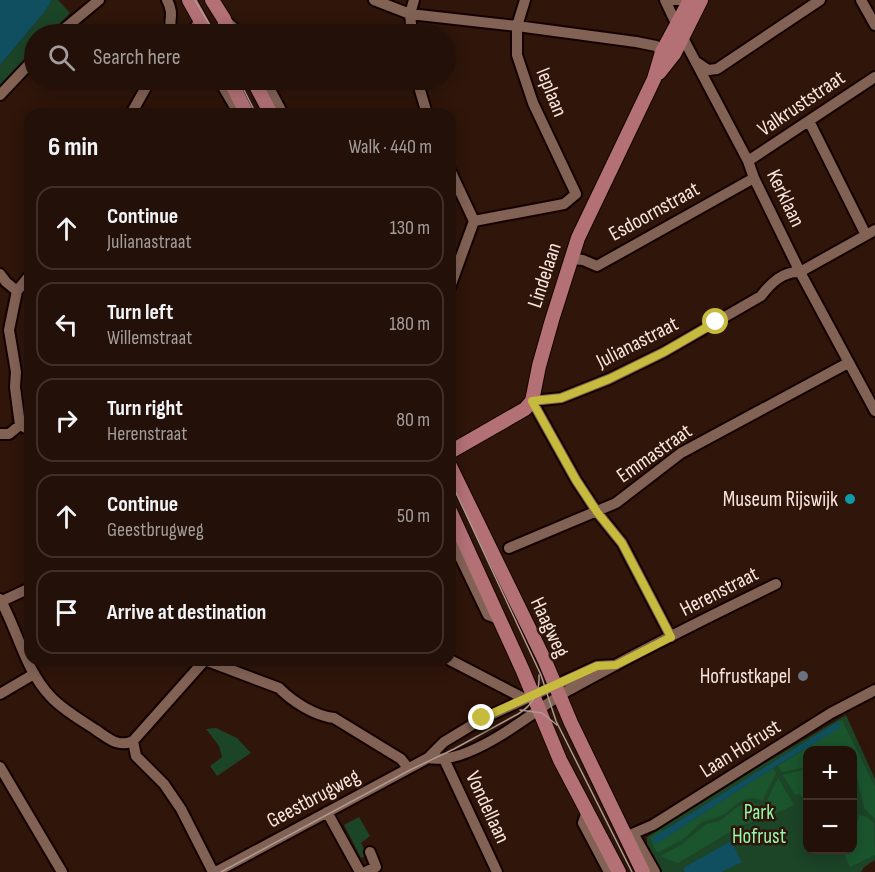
<!DOCTYPE html>
<html lang="en">
<head>
<meta charset="utf-8">
<style>
	body { margin:0; font-family:"Sofia Sans Condensed",sans-serif; background:#2f1e16; color:#f1f3f6 }
	.controls { position:absolute; right:18px; bottom:18px; display:grid; overflow:hidden; border-radius:12px; box-shadow:0 3px 15px #0003 }
	.controls button { width:54px; height:54px; display:grid; place-items:center; padding:0; border:0; border-bottom:2px solid #403029; background:#231008; color:#f1f3f6; font:30px sans-serif }
	.stop { position:absolute; width:18px; height:18px; margin:-14px; border:4px solid #c6bb3c; border-radius:50%; background:#fff }
	.stop.end { background:#c6bb3c; border-color:#fff; box-shadow:0 2px 6px #0008 }
	.list { margin:0; padding:0; list-style:none }
	h2 { display:flex; justify-content:space-between; align-items:center; height:78px; margin:0; padding:0 24px; font-size:26px }
	h2 small { font-size:20px; font-weight:400; color:#a39d9c }
	.list li { display:grid; grid-template-columns:39px 1fr auto; gap:18px; align-items:center; box-sizing:border-box; height:84px; margin:0 12px 12px; padding:0 12px; border:2px solid #403029; border-radius:18px }
	.list b { display:block; font-size:22px; white-space:nowrap }
	.list p { margin:0; font-size:20px; white-space:nowrap; color:#a39d9c }
	.list em { font-size:20px; font-style:normal; color:#a39d9c }
	.icon { flex:none; width:33px; height:33px; fill:none; stroke:currentColor; stroke-width:2; stroke-linecap:round; stroke-linejoin:round }
	.map { position:relative; flex:none; width:875px; height:872px; overflow:hidden }
	.search { position:absolute; background:#231008; box-shadow:0 3px 15px #0003; left:24px; top:24px; width:432px; height:66px; display:flex; align-items:center; gap:15px; box-sizing:border-box; padding:0 21px; border-radius:33px; color:#a39d9c; font-size:22px }
	.panel { position:absolute; background:#231008; box-shadow:0 3px 15px #0003; left:24px; top:108px; width:432px; height:558px; border-radius:18px }
	.map>svg:first-child { display:block }
	.green { fill:#1c4427; fill-rule:evenodd }
	.forest { fill:#1b552e }
	.water { fill:#0f4f5f }
	.lines { fill:none; stroke-linecap:round; stroke-linejoin:round }
	.minor-casing { stroke:#150200; stroke-width:14 }
	.major-casing { stroke:#150200; stroke-width:16 }
	.minor { stroke:#826255; stroke-width:10 }
	.major { stroke:#b37176; stroke-width:14 }
	.tram { stroke:#ae9990; stroke-width:1.5 }
	.route { stroke:#c6bb3c; stroke-width:8 }
	.culture-dot { fill:#0f9aa8; stroke:#2f150a; stroke-width:2 }
	.worship-dot { fill:#6b7280; stroke:#2f150a; stroke-width:2 }
	.labels { text-anchor:middle; stroke-width:5; stroke-linejoin:round; paint-order:stroke }
	.street-label { font-size:21px; fill:#f8e5de; stroke:#2f150a }
	.poi-label { font-size:21px; fill:#f8e5de; stroke:#2f150a; text-anchor:end }
	.park-label { font-size:21px; fill:#93f7ac; stroke:#2f150a }
</style>
</head>
<body>
<div class="map">
<svg width="875" height="872" viewBox="0 0 875 872">
	<rect width="100%" height="100%" fill="#2f150a"/>
	<path class="green" d="M52 0H58L70 13 50 34H34V50L0 86V65L44 13Z
		M846 715 875 779V860L864 867 861 872H658L647 851V837L763 764ZM808 750H852V850H808Z
		M216 728 237 738 251 753 217 776 210 766 222 757 219 746 206 729Z
		M359 817 370 836 361 843 367 855 361 858 344 825Z"/>
	<path class="forest" d="M842 720 875 787V819L864 808 857 777 853 766 852 750 829 748 808 750 807 767 782 772 778 766 840 727 837 722Z
		M773 768 776 773 762 801 754 798 742 800 723 815 702 822 682 840 659 852 656 851 650 837 661 830 664 831 652 838 656 844Z
		M802 770H807V802L799 794 795 795 783 775Z
		M778 778 794 805 759 821 758 819Z
		M749 801 760 806 752 822 740 826 678 863 662 857V855L681 845 706 824 720 821 737 807Z
		M860 815 867 817 874 823 875 855 850 867 845 856V850H852L853 832Z"/>
	<path class="water" d="M0 0H52L44 13 0 65Z
		M837 722 841 727 773 768 656 844 652 838Z
		M731 841 742 862 721 872H685L683 868Z"/>
	<g class="lines">
		<g class="minor-casing">
			<path id="minor" d="M167 0C176 17 166 22 173 34
				M374 0 410 14 517 26 636 42 656 46 662 52
				M525 0 517 26V55L533 103 576 194
				M665 0 683 38 748 161 754 178 800 272 875 411
				M671 0H682
				M861 0 875 25
				M225 20 240 34
				M58 34 99 0
				M191 34 200 20
				M412 34 410 14 414 0
				M698 63 708 70 717 69 820 0
				M219 80 239 114
				M265 80 283 114
				M417 80 427 114
				M0 95 34 59
				M131 114 150 80
				M809 121 866 235
				M748 161 875 77
				M450 170 474 221 450 287
				M474 221 564 204 576 194
				M572 259 583 260 597 266 754 178
				M0 274 6 282 17 291
				M20 425 15 387 16 372 9 330 17 291 30 275
				M0 434H9L20 425 30 430
				M450 536 488 615 499 619
				M509 548 616 503 681 453 848 363
				M0 599C18 631 25 670 51 697 63 710 81 720 96 730 108 738 118 748 133 741L136 756 164 784 181 809 213 872
				M0 602 30 588
				M671 637 622 543 597 512 576 480 532 401 561 398 609 379 664 352 761 296C771 283 783 271 800 272L875 230
				M205 660 279 688C293 702 315 716 334 718L401 759 408 768
				M450 660 525 699
				M0 694 34 674
				M133 741 205 660
				M428 758C441 760 456 757 468 752 505 737 535 710 569 690 636 653 706 618 776 584
				M444 759 497 872
				M0 767 62 872
				M587 811 583 823 609 872
				M327 812 360 872
				M634 835 655 872
				M625 837 653 825 831 713 875 690
				M216 872 428 758 444 742 482 719 597 666 616 665
				M365 872 376 867 370 852"/>
		</g>
		<g class="major-casing">
			<path id="major" d="M189 0 208 34
				M212 0 224 19 229 34
				M659 73 674 54 701 0
				M230 80 247 114
				M253 80 271 114
				M450 452 525 409 532 401 539 366 552 320 578 238 654 79 662 52 690 0
				M450 466 545 661 571 723 643 872
				M450 511 523 671 560 760 619 872"/>
		</g>
		<use href="#minor" class="minor"/>
		<use href="#major" class="major"/>
		<path class="tram" d="M195 0 215 34
			M239 80 256 114
			M450 480 541 675 556 721 632 872
			M520 710 542 713 557 725
			M221 872 410 770 454 749 518 714C533 705 540 693 539 675"/>
	</g>
	<g class="lines">
		<path class="route" d="M482 718 597 666 616 665 671 637 622 543 597 512 576 480 532 401 561 398 609 379 664 352 716 322"/>
	</g>
	<circle class="culture-dot" cx="850" cy="499" r="6"/>
	<circle class="worship-dot" cx="803" cy="676" r="6"/>
	<g class="labels">
		<g class="street-label">
			<text transform="translate(552 92) rotate(68)" y="7">Ieplaan</text>
			<text transform="translate(801 103) rotate(-34)" y="7">Valkruststraat</text>
			<text transform="translate(786 198) rotate(64)" y="7">Kerklaan</text>
			<text transform="translate(654 211) rotate(-29)" y="7">Esdoornstraat</text>
			<text transform="translate(544 275) rotate(-72)" y="7">Lindelaan</text>
			<text transform="translate(637 342) rotate(-27)" y="7">Julianastraat</text>
			<text transform="translate(654 453) rotate(-35)" y="7">Emmastraat</text>
			<text transform="translate(719 591) rotate(-27)" y="7">Herenstraat</text>
			<text transform="translate(550 627) rotate(65)" y="7">Haagweg</text>
			<text transform="translate(740 748) rotate(-32)" y="7">Laan Hofrust</text>
			<text transform="translate(313 798) rotate(-28)" y="7">Geestbrugweg</text>
			<text transform="translate(488 807) rotate(65)" y="7">Vondellaan</text>
		</g>
		<g class="poi-label">
			<text x="838" y="506">Museum Rijswijk</text>
			<text x="791" y="683">Hofrustkapel</text>
		</g>
		<g class="park-label">
			<text x="759" y="819">Park<tspan x="759" dy="24">Hofrust</tspan></text>
		</g>
	</g>
</svg>
<div class="controls">
<button>+</button>
<button>−</button>
</div>
<div class="stop" style="left:716px;top:322px"></div>
<div class="stop end" style="left:482px;top:718px"></div>
<div class="search"><svg class="icon" aria-label="search" viewBox="0 0 24 24"><circle cx="10" cy="10" r="6"/><path d="M15 15l6 6"/></svg>Search here</div>
<section class="panel">
<h2>6 min<small>Walk · 440 m</small></h2>
<ul class="list">
<li><svg class="icon" aria-label="ahead" viewBox="0 0 24 24"><path d="M12 20V5M6 11l6-6 6 6"/></svg><div><b>Continue</b><p>Julianastraat</p></div><em>130 m</em></li>
<li><svg class="icon" aria-label="left" viewBox="0 0 24 24"><path d="M17 20v-9H6M10 6l-5 5 5 5"/></svg><div><b>Turn left</b><p>Willemstraat</p></div><em>180 m</em></li>
<li><svg class="icon" aria-label="right" viewBox="0 0 24 24"><path d="M7 20v-9h11M14 6l5 5-5 5"/></svg><div><b>Turn right</b><p>Herenstraat</p></div><em>80 m</em></li>
<li><svg class="icon" aria-label="ahead" viewBox="0 0 24 24"><path d="M12 20V5M6 11l6-6 6 6"/></svg><div><b>Continue</b><p>Geestbrugweg</p></div><em>50 m</em></li>
<li><svg class="icon" aria-label="arrive" viewBox="0 0 24 24"><path d="M6 21V4h12l-3 4 3 4H6"/></svg><div><b>Arrive at destination</b></div></li>
</ul>
</section>
</div>
</body>
</html>
